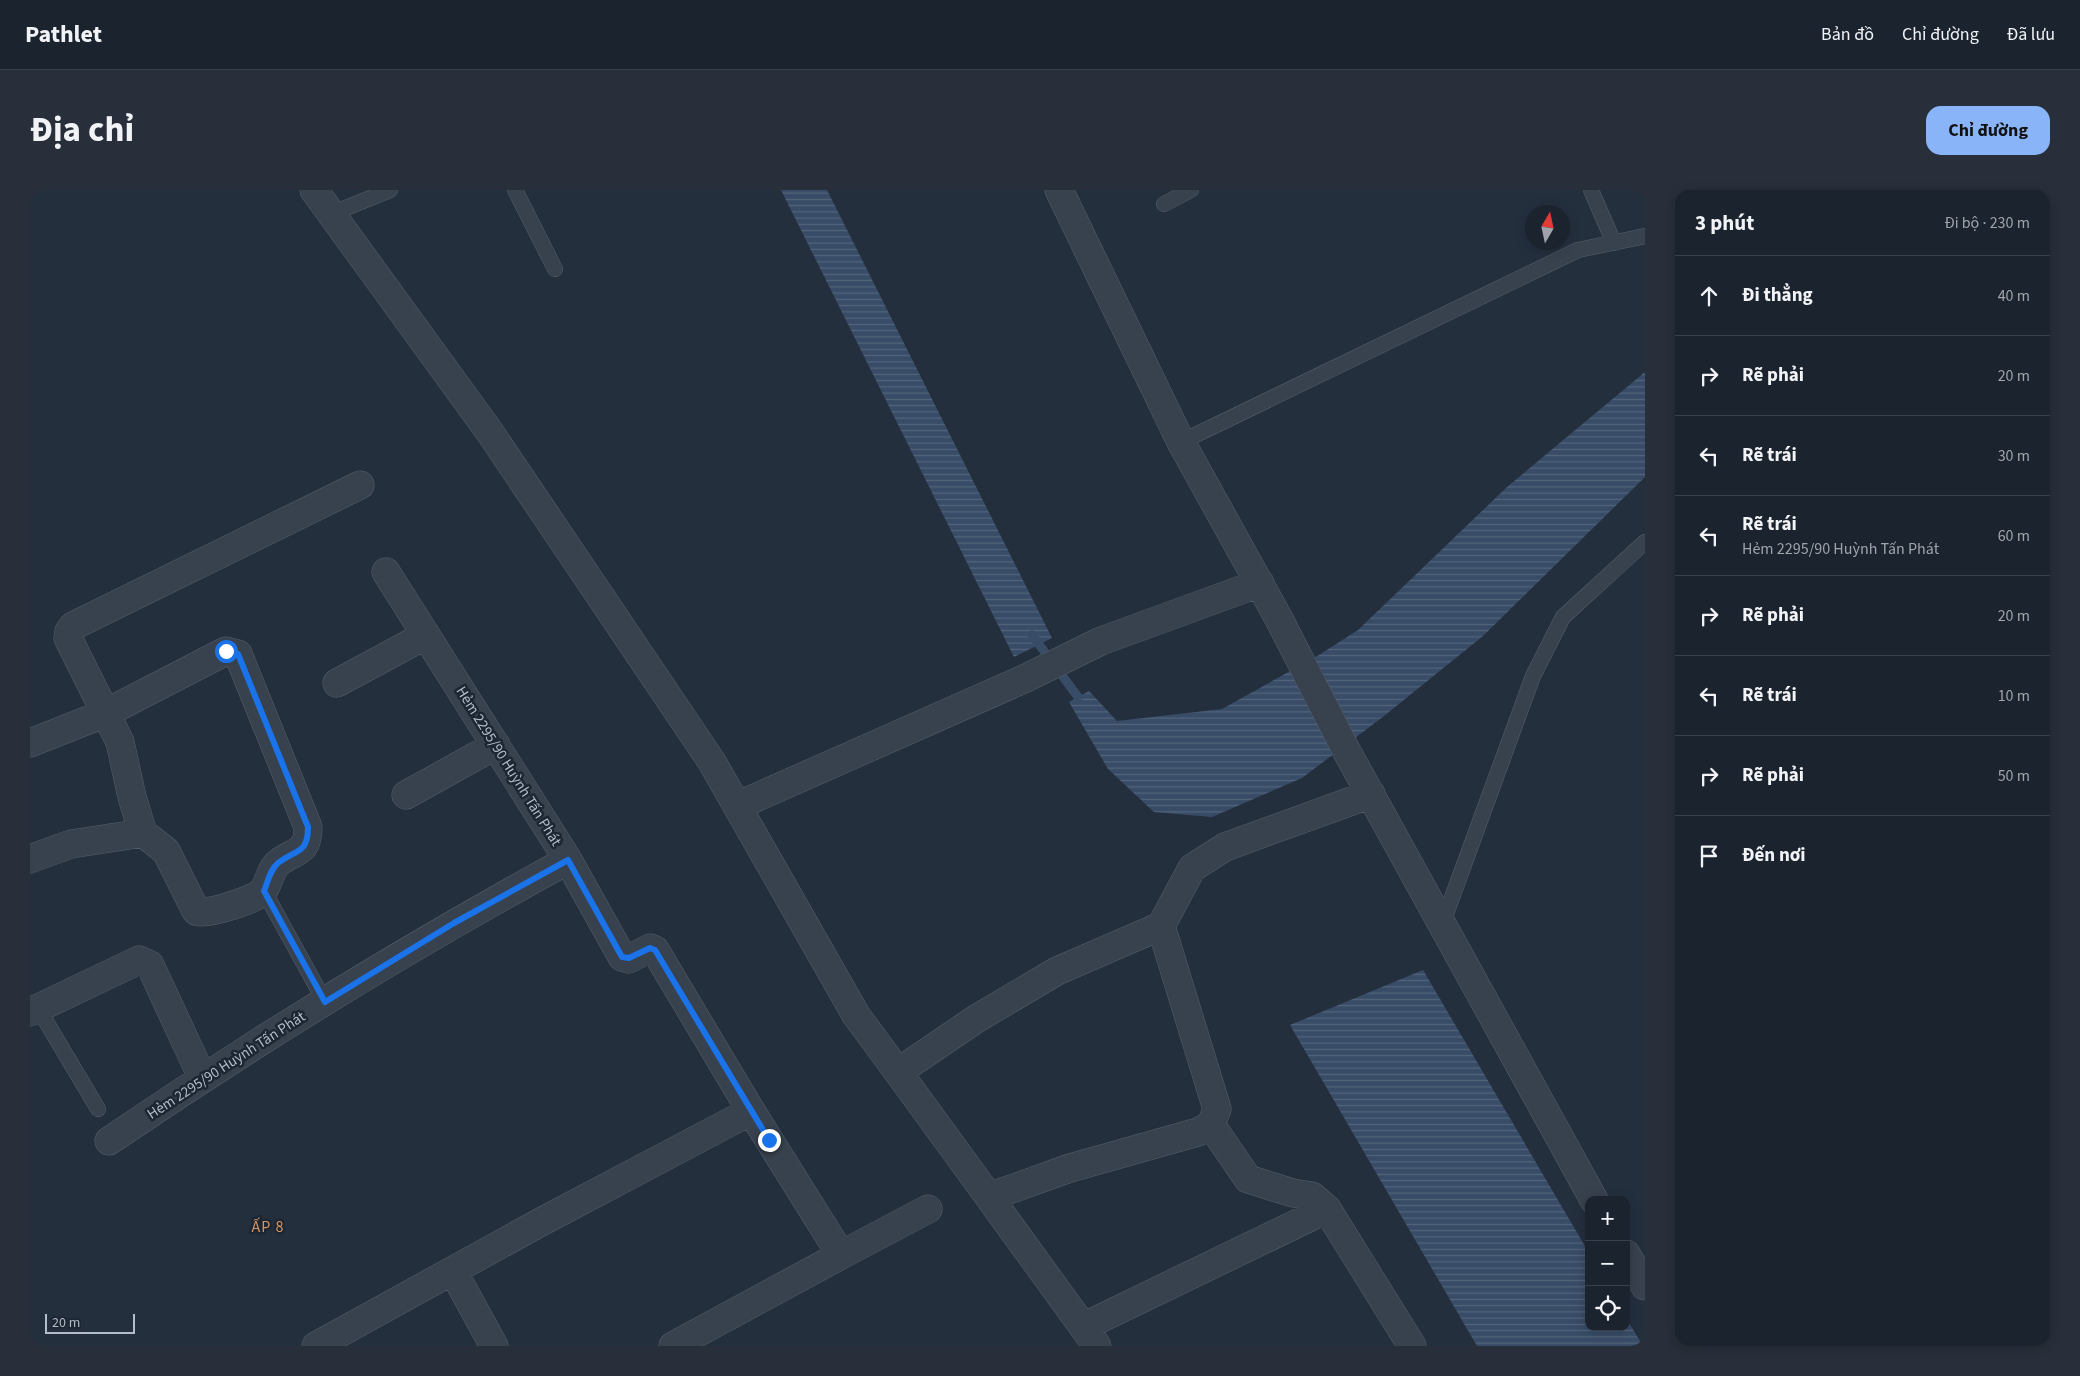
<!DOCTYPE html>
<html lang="vi">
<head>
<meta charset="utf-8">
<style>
	body { margin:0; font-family:"Source Sans 3",sans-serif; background:#282f3a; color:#f1f3f6 }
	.controls { position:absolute; right:15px; bottom:15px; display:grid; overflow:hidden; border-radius:10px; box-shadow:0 2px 12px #0003 }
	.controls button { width:45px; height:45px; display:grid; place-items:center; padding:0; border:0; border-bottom:1px solid #39404a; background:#1b232e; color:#f1f3f6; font:25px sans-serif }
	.compass { position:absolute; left:1495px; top:15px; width:45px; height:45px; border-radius:50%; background:#1b232e; box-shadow:0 2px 12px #0003; rotate:9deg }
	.scale { position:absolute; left:15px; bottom:12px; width:90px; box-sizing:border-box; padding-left:5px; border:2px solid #b4bcc9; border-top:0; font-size:14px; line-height:18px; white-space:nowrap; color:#b4bcc9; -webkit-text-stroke:4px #1d2633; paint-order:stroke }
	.stop { position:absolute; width:15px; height:15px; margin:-11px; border:4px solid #1a73e8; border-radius:50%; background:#fff }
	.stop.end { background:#1a73e8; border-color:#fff; box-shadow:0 1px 5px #0008 }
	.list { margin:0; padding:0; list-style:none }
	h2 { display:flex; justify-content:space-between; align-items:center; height:65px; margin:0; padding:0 20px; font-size:21px }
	h2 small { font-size:16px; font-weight:400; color:#a0a4aa }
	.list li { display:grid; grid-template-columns:32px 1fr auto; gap:15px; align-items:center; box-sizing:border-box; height:80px; padding:0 20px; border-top:1px solid #39404a }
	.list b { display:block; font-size:19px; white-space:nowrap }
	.list p { margin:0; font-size:16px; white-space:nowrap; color:#a0a4aa }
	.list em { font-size:16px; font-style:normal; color:#a0a4aa }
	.icon { flex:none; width:28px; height:28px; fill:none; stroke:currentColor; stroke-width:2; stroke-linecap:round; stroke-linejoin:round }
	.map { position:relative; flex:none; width:1615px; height:1156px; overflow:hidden; border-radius:15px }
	header { display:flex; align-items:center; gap:30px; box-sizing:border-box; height:70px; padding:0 25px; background:#1b232e; border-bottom:1px solid #39404a }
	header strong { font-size:24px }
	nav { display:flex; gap:28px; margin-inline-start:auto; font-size:18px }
	.intro { display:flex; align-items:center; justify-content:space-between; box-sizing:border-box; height:120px; padding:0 30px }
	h1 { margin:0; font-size:35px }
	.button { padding:12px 22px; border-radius:15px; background:#8ab4f8; color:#111; font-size:18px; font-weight:700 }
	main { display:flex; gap:30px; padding:0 30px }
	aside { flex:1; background:#1b232e; border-radius:15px; box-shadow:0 2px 12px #0003 }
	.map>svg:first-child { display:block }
	.water { fill:url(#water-rules) }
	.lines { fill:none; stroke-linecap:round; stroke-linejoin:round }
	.stream { stroke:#394c67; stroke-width:9 }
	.service-casing { stroke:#565f6c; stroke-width:16 }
	.minor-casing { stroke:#565f6c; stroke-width:29 }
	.service { stroke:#38414e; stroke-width:15 }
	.minor { stroke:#38414e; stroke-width:28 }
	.route { stroke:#1a73e8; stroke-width:6 }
	.labels { text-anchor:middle; stroke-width:5; stroke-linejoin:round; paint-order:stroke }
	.street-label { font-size:15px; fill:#b4bcc9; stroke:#1d2633 }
	.neighbourhood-label { font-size:16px; letter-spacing:1px; fill:#d59563; stroke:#1d2633 }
</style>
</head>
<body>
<header>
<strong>Pathlet</strong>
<nav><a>Bản đồ</a><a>Chỉ đường</a><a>Đã lưu</a></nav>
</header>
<div class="intro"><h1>Địa chỉ</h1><a class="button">Chỉ đường</a></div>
<main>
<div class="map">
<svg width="1615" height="1156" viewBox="0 0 1615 1156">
	<defs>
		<pattern id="water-rules" width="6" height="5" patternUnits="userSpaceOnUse" patternTransform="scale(1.25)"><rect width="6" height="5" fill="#394c67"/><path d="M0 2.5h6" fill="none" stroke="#53647b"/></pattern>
	</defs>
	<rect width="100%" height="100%" fill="#242f3e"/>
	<path class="water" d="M751 0H797L1022 448 984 467Z
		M1615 182V287L1453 446 1354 526 1272 588 1182 627 1124 622 1078 579 1039 512 1059 501 1087 531 1192 519 1289 465 1328 440 1477 297Z
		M1393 780 1559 1063V1137H1596V1128L1613 1156H1447L1260 835Z"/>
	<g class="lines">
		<path class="stream" d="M1002 445 1048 507"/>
		<g class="service-casing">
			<path id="service" d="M485 0 525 79
				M1561 0 1584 53
				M1134 14 1161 0
				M301 24 360 0
				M1151 252 1548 60 1615 46
				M234 701 295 812
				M1412 735 1503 486 1533 427 1615 352
				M8 818 68 919"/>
		</g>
		<g class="minor-casing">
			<path id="minor" d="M284 0 459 241 682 572 826 825 868 882 946 829 1027 781 1131 736 1162 678 1195 657 1341 604
				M1029 0 1151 252 1249 429 1316 560 1564 1010
				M307 493 396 445
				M0 553 76 523 196 461 208 464 278 637C278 667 262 659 246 675 239 683 239 695 232 702 224 710 175 726 166 721L136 661 113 643 41 654 0 669
				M376 605 466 555
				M707 616 996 488 1071 451 1230 393
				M113 643 102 607 90 552 38 448 39 441 43 436 330 295
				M538 670 592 767 599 769 620 758 625 760 721 921
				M0 822 109 770 120 775 172 887
				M868 882 959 1007 1040 978 1168 942 1181 935 1187 919 1131 736
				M1181 935 1218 989 1263 1003 1282 1006 1297 1019 1382 1156
				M79 951C227 850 381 756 538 670L356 382
				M959 1007 1067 1156
				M1596 1064 1615 1096
				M811 1065 898 1019
				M423 1081 464 1156
				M1055 1136 1297 1019
				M286 1156 509 1033 721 921 811 1065 643 1156"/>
		</g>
		<use href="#service" class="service"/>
		<use href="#minor" class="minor"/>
	</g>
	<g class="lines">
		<path class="route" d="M196 461 208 464 278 637C278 664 266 659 248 673 240 680 238 691 234 701L295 812 424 733 538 670 592 767 599 768 620 758 625 760 739 950"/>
	</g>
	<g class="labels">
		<g class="street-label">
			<text transform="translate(479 576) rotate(58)" y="5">Hẻm 2295/90 Huỳnh Tấn Phát</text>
			<text transform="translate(196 875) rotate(-33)" y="5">Hẻm 2295/90 Huỳnh Tấn Phát</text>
		</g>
		<g class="neighbourhood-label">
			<text x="238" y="1042">ẤP 8</text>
		</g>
	</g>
</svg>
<div class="controls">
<button>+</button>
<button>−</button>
<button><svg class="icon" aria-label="locate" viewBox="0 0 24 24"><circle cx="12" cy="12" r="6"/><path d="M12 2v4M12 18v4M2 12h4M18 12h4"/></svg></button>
</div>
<svg class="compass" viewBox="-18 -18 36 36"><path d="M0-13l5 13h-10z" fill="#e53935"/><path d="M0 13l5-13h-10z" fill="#a0a4aa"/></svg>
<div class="scale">20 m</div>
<div class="stop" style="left:196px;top:461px"></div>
<div class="stop end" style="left:739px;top:950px"></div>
</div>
<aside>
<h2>3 phút<small>Đi bộ · 230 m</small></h2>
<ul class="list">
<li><svg class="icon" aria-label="ahead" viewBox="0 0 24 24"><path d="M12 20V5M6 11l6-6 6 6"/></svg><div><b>Đi thẳng</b></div><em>40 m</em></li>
<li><svg class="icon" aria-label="right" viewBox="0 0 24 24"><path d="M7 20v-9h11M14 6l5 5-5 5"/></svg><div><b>Rẽ phải</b></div><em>20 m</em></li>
<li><svg class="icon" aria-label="left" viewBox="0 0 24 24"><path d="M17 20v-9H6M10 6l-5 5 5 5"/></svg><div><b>Rẽ trái</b></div><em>30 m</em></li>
<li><svg class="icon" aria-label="left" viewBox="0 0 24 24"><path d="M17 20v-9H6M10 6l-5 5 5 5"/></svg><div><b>Rẽ trái</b><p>Hẻm 2295/90 Huỳnh Tấn Phát</p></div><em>60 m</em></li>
<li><svg class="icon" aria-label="right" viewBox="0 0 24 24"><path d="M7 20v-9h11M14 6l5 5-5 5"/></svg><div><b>Rẽ phải</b></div><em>20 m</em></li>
<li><svg class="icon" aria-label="left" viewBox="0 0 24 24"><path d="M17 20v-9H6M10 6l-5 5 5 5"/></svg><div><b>Rẽ trái</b></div><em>10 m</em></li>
<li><svg class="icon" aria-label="right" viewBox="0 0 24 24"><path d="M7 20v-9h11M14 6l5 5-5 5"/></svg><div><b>Rẽ phải</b></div><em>50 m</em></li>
<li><svg class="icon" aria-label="arrive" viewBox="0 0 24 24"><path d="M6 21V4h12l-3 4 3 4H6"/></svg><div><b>Đến nơi</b></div></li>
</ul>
</aside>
</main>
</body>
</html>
